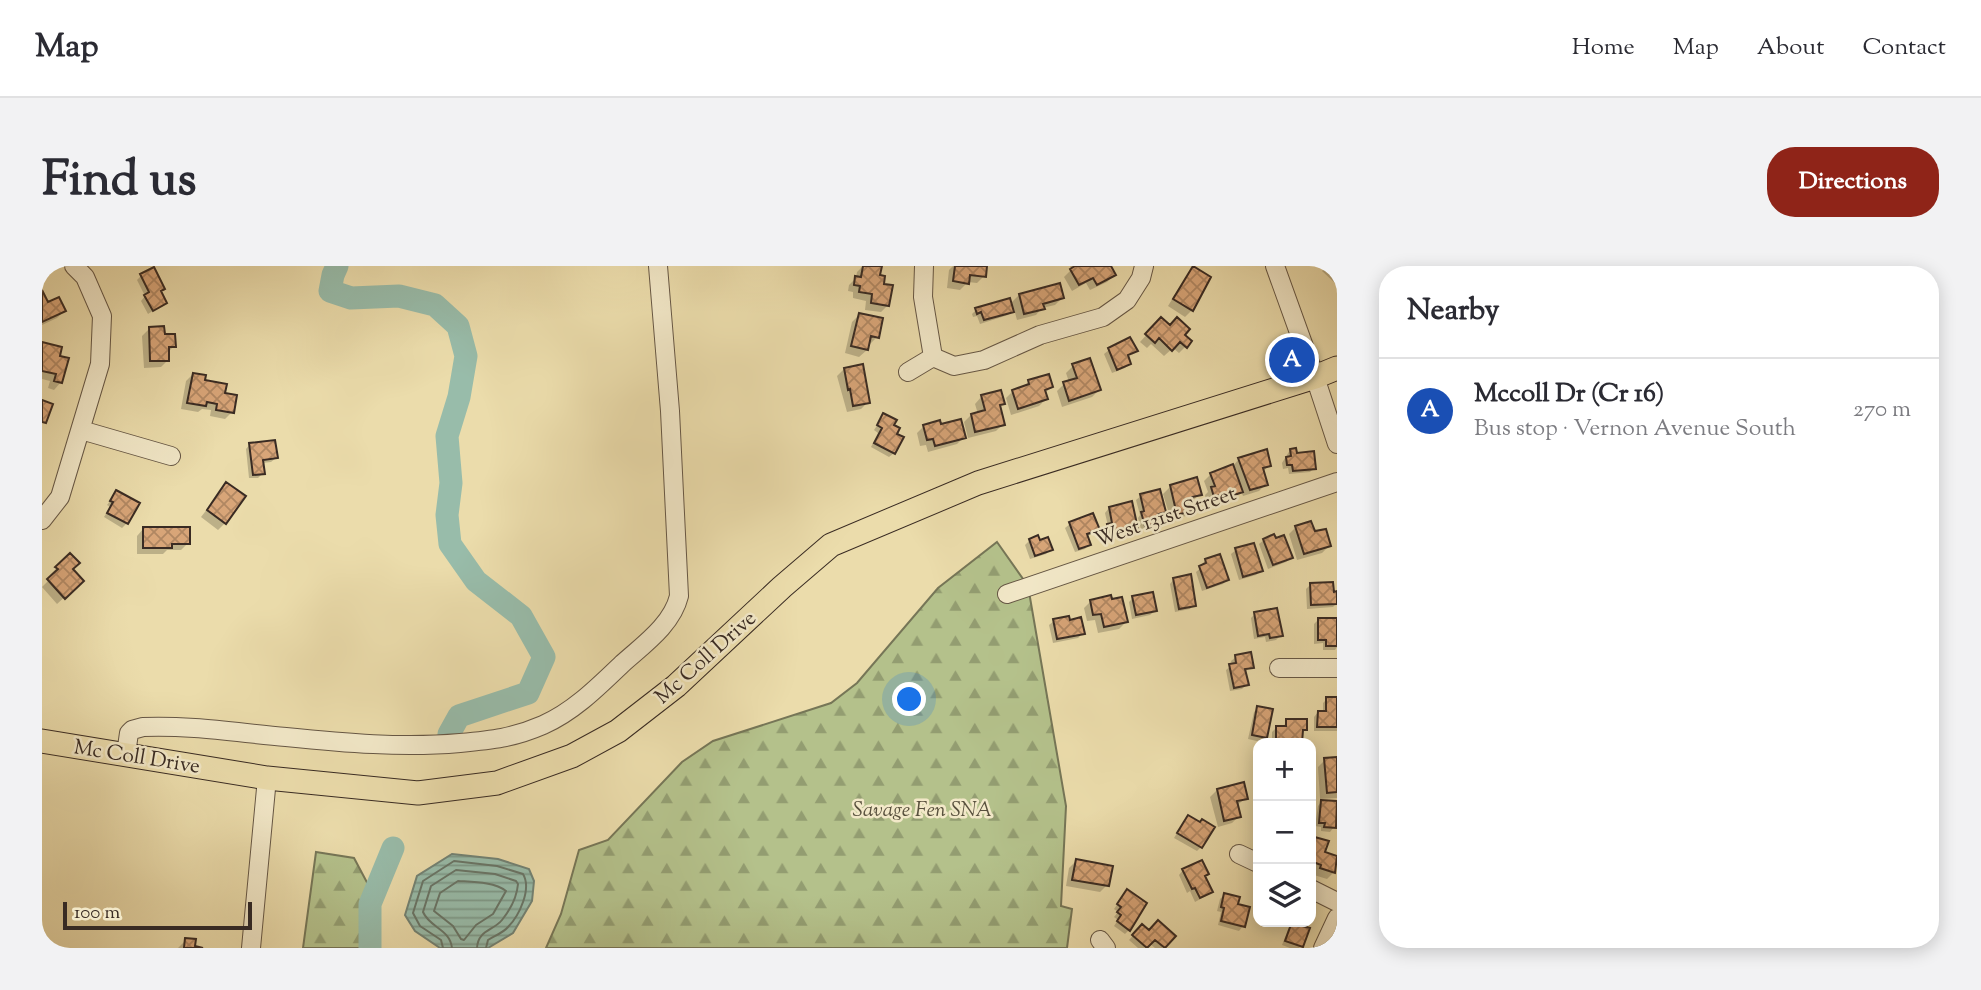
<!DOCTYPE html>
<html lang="en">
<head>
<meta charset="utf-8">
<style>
	body { margin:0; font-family:"Sorts Mill Goudy",serif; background:#f2f2f3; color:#2b2b33 }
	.controls { position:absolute; right:21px; bottom:21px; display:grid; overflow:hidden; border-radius:14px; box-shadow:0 4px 18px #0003 }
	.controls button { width:63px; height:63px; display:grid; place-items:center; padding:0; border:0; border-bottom:2px solid #e1e1e2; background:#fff; color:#2b2b33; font:35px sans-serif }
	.scale { position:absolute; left:21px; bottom:18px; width:189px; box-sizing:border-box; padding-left:7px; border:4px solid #392b23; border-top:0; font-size:19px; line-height:24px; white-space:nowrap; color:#392b23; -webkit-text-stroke:5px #f2e8c8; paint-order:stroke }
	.you { position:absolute; left:868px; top:434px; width:24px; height:24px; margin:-18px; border:5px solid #fff; border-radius:50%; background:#1a73e8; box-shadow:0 0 0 10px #1a73e833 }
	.badge { display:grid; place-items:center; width:46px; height:46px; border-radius:50%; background:#8f2418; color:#fff; font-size:23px; font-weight:700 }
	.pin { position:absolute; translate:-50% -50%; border:4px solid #fff; box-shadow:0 2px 7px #0006 }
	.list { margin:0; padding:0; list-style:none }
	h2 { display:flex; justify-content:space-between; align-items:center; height:91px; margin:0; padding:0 28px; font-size:30px }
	h2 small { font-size:23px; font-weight:400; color:#7c7c81 }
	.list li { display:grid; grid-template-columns:46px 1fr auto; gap:21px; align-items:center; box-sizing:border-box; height:105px; padding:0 28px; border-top:2px solid #e1e1e2 }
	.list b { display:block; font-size:26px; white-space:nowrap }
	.list p { margin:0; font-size:23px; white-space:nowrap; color:#7c7c81 }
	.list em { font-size:23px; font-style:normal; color:#7c7c81 }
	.icon { flex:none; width:38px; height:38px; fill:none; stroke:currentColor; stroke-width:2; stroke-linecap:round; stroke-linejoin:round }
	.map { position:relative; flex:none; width:1295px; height:682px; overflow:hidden; border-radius:28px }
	header { display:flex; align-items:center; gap:42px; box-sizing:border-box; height:98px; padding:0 35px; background:#fff; border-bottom:2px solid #e1e1e2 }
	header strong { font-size:33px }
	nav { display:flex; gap:38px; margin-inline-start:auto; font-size:24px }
	.intro { display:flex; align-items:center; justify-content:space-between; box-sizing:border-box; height:168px; padding:0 42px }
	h1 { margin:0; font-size:49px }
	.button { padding:18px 32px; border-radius:28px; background:#8f2418; color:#fff; font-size:24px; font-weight:700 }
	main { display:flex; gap:42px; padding:0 42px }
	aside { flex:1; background:#fff; border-radius:28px; box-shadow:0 4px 18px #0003 }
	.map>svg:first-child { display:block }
	.forest { fill:url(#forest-firs); stroke:#767657; stroke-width:2 }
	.water { fill:url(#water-rules); stroke:#728274; stroke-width:2 }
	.shadow { fill:#0003 }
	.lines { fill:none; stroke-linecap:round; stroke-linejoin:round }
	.shore { stroke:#687466; stroke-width:2 }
	.river { stroke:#98bcaa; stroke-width:23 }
	.building { fill:url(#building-cross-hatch); stroke:#392b23; stroke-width:2 }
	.minor-casing { stroke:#665745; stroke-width:20 }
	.major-casing { stroke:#392b23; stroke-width:25 }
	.minor { stroke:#f2e8c8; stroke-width:18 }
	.major { stroke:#ebdcab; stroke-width:23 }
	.labels { text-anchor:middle; stroke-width:5; stroke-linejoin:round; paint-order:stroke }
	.street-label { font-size:21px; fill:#392b23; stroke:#f2e8c8 }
	.park-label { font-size:21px; font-style:italic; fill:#58503d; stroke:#f2e8c8 }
</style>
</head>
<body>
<header>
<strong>Map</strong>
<nav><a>Home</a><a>Map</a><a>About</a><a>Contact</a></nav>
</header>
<div class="intro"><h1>Find us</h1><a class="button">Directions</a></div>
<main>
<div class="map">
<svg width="1295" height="682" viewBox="0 0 1295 682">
	<defs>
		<pattern id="forest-firs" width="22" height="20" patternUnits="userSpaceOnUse" patternTransform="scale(1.75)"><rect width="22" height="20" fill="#b4c18b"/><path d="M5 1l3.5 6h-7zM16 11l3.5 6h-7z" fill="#939d71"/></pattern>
		<pattern id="water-rules" width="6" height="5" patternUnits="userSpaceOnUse" patternTransform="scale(1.75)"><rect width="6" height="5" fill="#98bcaa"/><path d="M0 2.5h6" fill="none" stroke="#7d998a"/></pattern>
		<pattern id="building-cross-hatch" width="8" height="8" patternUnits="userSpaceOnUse" patternTransform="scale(1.75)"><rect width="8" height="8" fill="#d8a578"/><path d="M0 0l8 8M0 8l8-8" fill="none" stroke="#b08762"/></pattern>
	</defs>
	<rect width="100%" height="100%" fill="#ebdcab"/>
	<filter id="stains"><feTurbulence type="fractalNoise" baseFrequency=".00286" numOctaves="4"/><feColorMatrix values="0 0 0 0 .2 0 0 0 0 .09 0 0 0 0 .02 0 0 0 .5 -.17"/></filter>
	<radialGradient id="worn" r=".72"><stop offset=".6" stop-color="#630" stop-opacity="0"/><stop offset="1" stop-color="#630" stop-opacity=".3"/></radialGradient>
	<path class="forest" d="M955 276 986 320 1024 540 1019 640 1030 643 1025 682H504L519 648 537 584 566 574 640 496 671 475 789 437 815 417 896 322Z
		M274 586 312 592 337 639 324 654 332 682H261Z"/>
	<path class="water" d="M410 588 456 593 487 603 492 615 490 635 471 667 446 682H398L373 665 363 649 375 610Z"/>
	<path class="shadow" d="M821 0H827L836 10 840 19 846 39 839 46 823 44 824 35 811 32V26L806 25 807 19 814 12 815 6Z
		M911 0H944L942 10 935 17 926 16 918 24 905 22 907 4Z
		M1028 0H1067L1072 9 1065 16 1048 24 1044 17 1030 25 1022 11 1030 3Z
		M1285 0H1295V19L1280 5Z
		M1151 2 1150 44 1143 51 1126 40 1145 9Z
		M99 10 117 26 123 37 106 48 99 35 103 30 95 14Z
		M0 28 5 39 22 45 15 52 0 59Z
		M977 29 1020 32 1013 39 1000 42 994 49 975 54 972 43 966 49 938 58 935 50 931 51 930 48 934 44 968 38Z
		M817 49 835 71 828 78H826L825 84 817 91 803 87 810 56Z
		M1119 53 1148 76 1137 87 1131 82 1122 90 1109 78 1105 82 1098 76Z
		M107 63 121 70 132 80 125 87 126 94 119 101 102 102 100 70Z
		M0 77 16 91 19 116 12 124 6 122 8 115 0 113Z
		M1067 84H1093L1085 91 1087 98 1083 102 1070 107 1062 88Z
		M1031 100 1057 124 1050 131 1020 141 1015 125 1022 118 1027 116 1024 107Z
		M802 103 826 136 819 143 805 146 795 110Z
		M151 108 181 128 190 146 183 153 168 150 169 144 160 143 156 146 139 143 144 115Z
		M987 116 1009 121 1003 127 1004 133 997 140 969 149 964 132 971 125 980 122Z
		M940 130 961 138 957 141 961 158 954 165 926 172 922 156 929 149 936 148 933 138Z
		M842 149 850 159 852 187 847 191 829 181 836 167 832 164Z
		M882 160H898L922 171 915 178 886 186 884 179 878 180 875 167Z
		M208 178 234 192 229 196 220 197 221 207 216 212H207L204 183Z
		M1248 184 1253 189 1272 202 1268 206 1247 208 1246 202 1241 203 1240 197Z
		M1197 193 1227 199 1221 206 1224 218 1217 225 1201 230 1199 225 1192 233 1179 237 1177 233 1165 237 1163 229 1166 226 1162 215 1169 208 1190 201Z
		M184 219 183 257 176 264 159 251Z
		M1128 221 1158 228 1149 236 1151 243 1144 250 1129 254 1121 228Z
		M75 226 85 257 80 262 62 251 68 241 65 239Z
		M1099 230 1122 245 1118 250V255L1113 260 1099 263 1096 252 1098 249 1094 234Z
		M1067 242 1094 263 1089 267 1077 270 1076 267 1063 270 1062 264 1066 260 1063 247Z
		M1050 249 1056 263 1051 268 1044 270 1047 278 1043 283 1033 286 1023 262 1028 258Z
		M1254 261 1272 267 1287 280 1280 287 1255 294 1247 268Z
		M102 262 146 277 139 284H125L121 288H95V270Z
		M988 274 1009 283 1004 288 988 293 983 279Z
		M1222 274 1249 292 1244 296 1226 303 1217 278Z
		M1194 284 1219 305 1214 309 1197 314 1189 288Z
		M28 289 29 303 40 315 15 338 0 321 10 311 8 309Z
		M1164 294 1185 314 1181 318 1160 325 1154 306 1160 301 1159 299Z
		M1132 313 1152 339 1148 343 1133 346 1128 318Z
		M1268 319 1295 337 1291 341 1265 343 1264 323Z
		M1091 332 1113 345 1108 349 1090 353 1087 336Z
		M1049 335 1084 356 1077 363 1056 367 1053 354 1045 355 1042 342Z
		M1213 348 1239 369 1234 374 1224 376 1223 371 1212 373 1209 352Z
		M1276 354H1295V381L1293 384H1281V377L1272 378V358Z
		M1012 355 1041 367 1036 372 1011 377 1007 359Z
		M1194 391 1210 401 1202 406 1205 418 1200 423 1188 425 1184 404 1190 399 1189 395Z
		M1285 433H1295V465H1272V451L1276 446H1281V437Z
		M1216 442 1224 471 1219 476 1206 473 1212 446Z
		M1245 455 1263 463 1259 467V476L1230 477V466L1235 461H1241Z
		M1295 493V532L1278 533 1276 501 1283 494Z
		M1175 524 1204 532 1194 540 1197 550 1190 557 1176 561 1168 531Z
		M1280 535 1295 537V554H1293L1292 561 1288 566 1279 565V561L1273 560 1276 540Z
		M1142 555 1159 581 1155 585 1132 572Z
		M1270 572 1281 587 1295 592 1292 606 1285 613 1272 609 1274 606 1269 604Z
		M1034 595 1065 619 1058 626 1024 620 1027 602Z
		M1141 604 1162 611 1169 626 1164 630 1153 636 1148 625 1145 627 1137 609Z
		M1182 629 1194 639 1201 660 1197 665 1176 659 1179 646 1175 645 1178 633Z
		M1081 630 1087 664 1083 668 1072 660 1076 654 1072 651 1076 646 1072 643Z
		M1251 656 1258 659 1259 680 1257 682H1248L1240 679 1247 661Z
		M1100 660 1107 666 1131 670 1120 682H1113L1107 677 1102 682H1096L1087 674Z
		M144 674 152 682H136Z"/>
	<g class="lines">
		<path class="shore" d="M416 615C431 616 453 616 464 625L451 648 434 659 422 674 419 673 411 660 392 645 398 627Z
			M401 682 399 674 378 660 371 647 381 615 412 595 455 600 481 608C490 623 477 650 466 661 461 667 452 670 446 674L444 682
			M410 682C408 663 388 662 381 646L389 620 414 604 453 608 474 615 476 618C475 630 468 644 460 654 451 665 436 664 435 682"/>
		<path class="river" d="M295 0 291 9 288 25 309 32 357 30 393 39 416 60 424 90 417 131 405 170 409 217 405 249 408 278 434 315 479 350 502 391 486 427 417 450 407 468
			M328 682V638L351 582"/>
	</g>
	<path class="building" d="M821 0H840L838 9 843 10 842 18 851 19 847 40 829 37 830 28 817 26 818 20 812 19 813 10 819 11Z
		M913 0H945L944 11 928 9 927 18 911 15Z
		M1033 0H1069L1074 9 1055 19 1051 12 1037 19 1028 3Z
		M1151 0 1169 11 1151 45 1131 33Z
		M112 1 123 23 119 25 125 37 111 45 102 29 107 26 98 8Z
		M1018 17 1022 32 1001 38 1003 43 982 48 977 28Z
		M0 24 6 36 17 31 24 45 0 56Z
		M968 32 972 46 942 54 939 46 935 48 933 42Z
		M817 47 841 52 837 72 829 70 826 84 809 80Z
		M1119 51 1128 59 1135 51 1148 63 1143 69 1150 75 1145 82 1138 76 1130 85 1117 72 1113 77 1103 68Z
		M122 60 123 68H133L134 81H127V95H108L107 61Z
		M1088 71 1096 85 1086 89 1089 98 1075 104 1066 82Z
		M0 76 20 81 18 90 27 92 20 117 12 115 14 108 0 105Z
		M1048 92 1059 124 1027 135 1021 116 1035 112 1030 98Z
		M821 98 828 137 811 140 808 123 806 124 802 102Z
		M151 107 164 109 163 114 185 118 183 127 195 129 192 147 174 144 175 138 165 136 164 140 145 137Z
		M1007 108 1011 121 1003 124 1006 133 976 143 970 124 987 118 986 114Z
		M959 124 963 138 958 139 963 159 933 166 929 148 943 144 939 129Z
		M0 134 11 138 4 157 0 156Z
		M841 147 855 154 852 159 858 162 855 168 862 171 853 188 832 177 840 162 835 159Z
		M919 153 924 172 893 180 891 173 885 174 881 159 898 154 899 158Z
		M233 174 236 192 221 194 223 208 211 209 207 177Z
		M1254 182 1255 187 1272 185 1274 203 1251 205 1250 199H1245L1244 191 1249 190 1248 183Z
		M1225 183 1229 200 1221 202 1226 219 1208 224 1196 192Z
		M1191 198 1201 226 1186 231 1184 227 1172 231 1169 221 1173 220 1168 207Z
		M1155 211 1160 229 1150 231 1153 244 1135 249 1128 219Z
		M184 216 204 230 184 258 165 244Z
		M1118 223 1124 246 1117 248 1120 256 1103 260 1099 246 1102 245 1098 228Z
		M74 224 98 237 86 258 65 247 71 236 68 235Z
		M1090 235 1096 263 1081 267V263L1067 266 1065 258 1070 257 1067 241Z
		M1051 247 1058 264 1045 268 1049 279 1037 283 1027 256Z
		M1269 255 1273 265 1284 263 1289 280 1262 288 1253 260Z
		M101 261H148V278H130V282H101Z
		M1232 268 1234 272 1242 269 1251 292 1231 299 1221 273Z
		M996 269 998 274 1006 271 1011 284 993 290 987 273Z
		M1212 277 1221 305 1201 311 1193 282Z
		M28 287 38 297 31 303 42 315 23 333 5 313 16 303 13 301Z
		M1178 288 1187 314 1165 322 1157 300 1164 297 1163 293Z
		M1149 308 1154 340 1137 343 1131 312Z
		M1291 316 1292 326 1295 325V338L1269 339 1268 317Z
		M1111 326 1115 345 1094 349 1090 330Z
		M1069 329 1070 333 1080 331 1086 356 1062 361 1059 348 1051 349 1048 334Z
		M1235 342 1241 370 1228 372 1227 368 1216 370 1212 346Z
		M1027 350 1028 354 1039 351 1043 368 1015 373 1011 353Z
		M1276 352H1295V380H1284V374H1276Z
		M1209 386 1212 402 1203 403 1207 419 1192 422 1187 398 1194 397 1193 389Z
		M1284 431H1295V461H1275L1276 445H1284Z
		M1215 440 1231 443 1225 472 1210 469Z
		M1244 453H1265V464H1261L1260 477H1234V460H1244Z
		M1295 491V526L1285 527 1282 492Z
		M1202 516 1206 533 1195 535 1199 551 1182 555 1175 523Z
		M1279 534 1295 535 1294 562 1282 561 1283 557H1277Z
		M1146 549 1158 556 1160 553 1173 561 1160 582 1135 567Z
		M1269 570 1287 575 1283 586 1295 590 1293 607 1278 602 1279 599 1269 595Z
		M1034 593 1071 600 1067 620 1030 614Z
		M1160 594 1167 608 1163 610 1171 626 1158 632 1153 622 1150 623 1140 603Z
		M1085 623 1105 637 1088 665 1075 655 1079 649 1075 646 1079 641 1075 638Z
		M1182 627 1198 631 1196 638 1208 641 1203 661 1179 655 1182 642 1179 641Z
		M1116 654 1134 670 1123 682 1113 674 1105 682 1090 669 1100 658 1107 664Z
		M1250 656 1260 658V660L1268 662 1261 681 1243 675Z
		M143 672 154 673 153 680 161 682H142Z"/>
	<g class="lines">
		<g class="minor-casing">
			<path id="minor" d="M882 0 881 31 891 91
				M1233 0 1273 111 1295 178
				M866 106 891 91 912 100 942 94 998 69 1061 51 1085 34 1099 12 1102 0
				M39 164 129 190
				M0 254 18 231 58 98 60 50 43 11 32 0
				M965 328 1295 216
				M1237 402H1295
				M84 488 87 467 90 464 101 461C149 459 197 467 244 471 302 477 361 482 418 477 450 474 471 472 501 459 531 446 556 421 580 398 601 379 630 359 637 330L628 145 616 0
				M1197 588 1216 597
				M1269 623 1295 636
				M1058 674 1064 682
				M209 682 225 512
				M1281 682 1295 652"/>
		</g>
		<g class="major-casing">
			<path id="major" d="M0 475 225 512 376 527 455 517 530 490 576 465 634 420 740 321 789 279 936 217 1273 111 1295 102"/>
		</g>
		<use href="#minor" class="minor"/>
		<use href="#major" class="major"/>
	</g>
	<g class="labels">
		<g class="street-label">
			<text transform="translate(1123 250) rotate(-19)" y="7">West 131st Street</text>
			<text transform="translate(663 391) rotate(-42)" y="7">Mc Coll Drive</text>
			<text transform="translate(95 490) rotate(9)" y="7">Mc Coll Drive</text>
		</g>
		<g class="park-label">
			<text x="880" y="550">Savage Fen SNA</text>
		</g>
	</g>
	<rect width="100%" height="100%" filter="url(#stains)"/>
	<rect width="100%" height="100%" fill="url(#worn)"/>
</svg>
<div class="controls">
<button>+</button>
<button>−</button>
<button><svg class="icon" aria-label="layers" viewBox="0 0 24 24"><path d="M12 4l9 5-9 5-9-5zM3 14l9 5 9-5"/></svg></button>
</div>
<div class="scale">100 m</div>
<div class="you"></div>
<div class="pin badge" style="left:1250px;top:94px;background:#1a4fb4">A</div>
</div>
<aside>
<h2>Nearby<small></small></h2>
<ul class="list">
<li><span class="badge" style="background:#1a4fb4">A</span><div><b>Mccoll Dr (Cr 16)</b><p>Bus stop · Vernon Avenue South</p></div><em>270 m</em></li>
</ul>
</aside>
</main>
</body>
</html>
